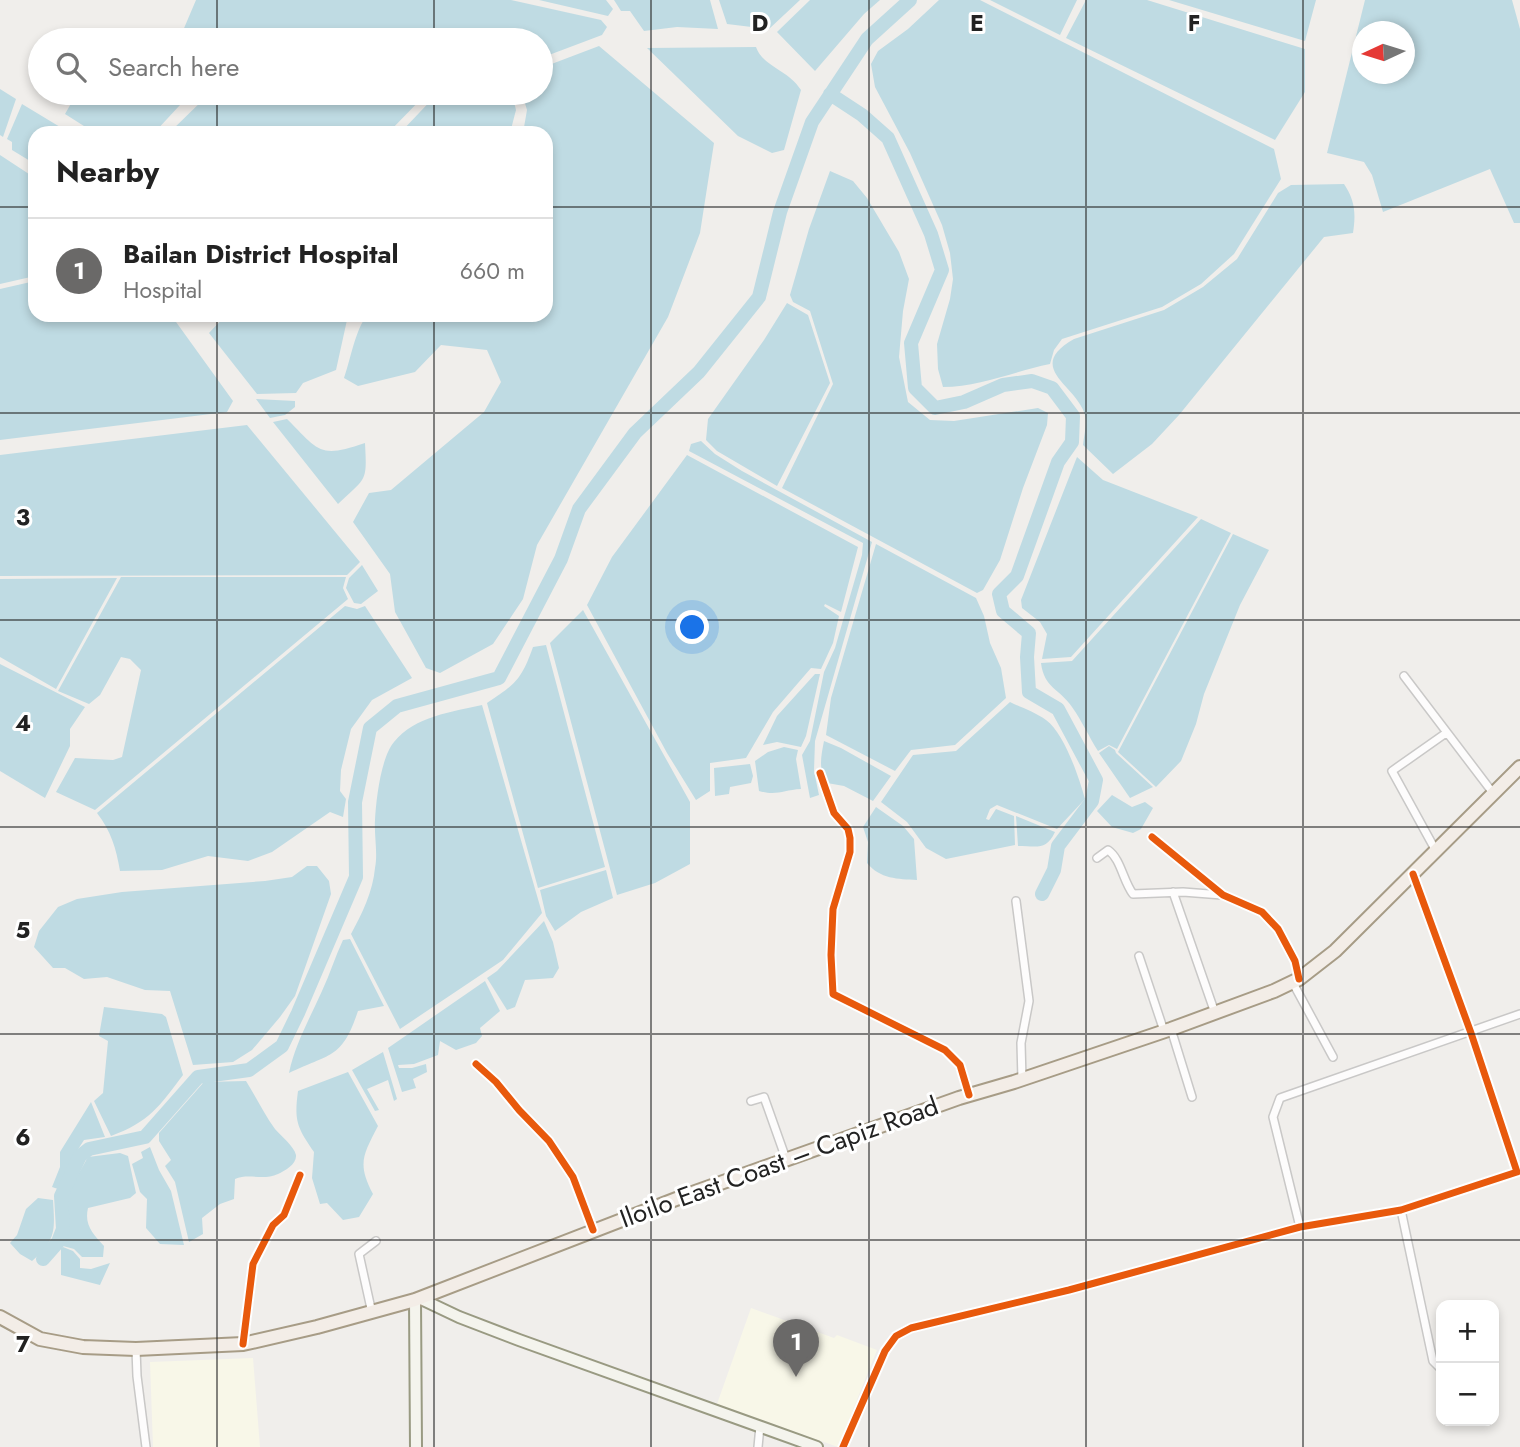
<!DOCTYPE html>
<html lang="en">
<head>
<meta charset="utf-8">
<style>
	body { margin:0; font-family:Jost,sans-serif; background:#f6f6f6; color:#222 }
	.controls { position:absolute; right:21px; bottom:21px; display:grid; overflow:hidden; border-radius:14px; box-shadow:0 4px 10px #0003 }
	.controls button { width:63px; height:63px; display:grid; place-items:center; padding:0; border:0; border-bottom:2px solid #e0e0e0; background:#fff; color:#222; font:35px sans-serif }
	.compass { position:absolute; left:1352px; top:21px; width:63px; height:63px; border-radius:50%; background:#fff; box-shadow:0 4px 10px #0003; rotate:266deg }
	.you { position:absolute; left:693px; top:628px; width:24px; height:24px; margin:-18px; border:5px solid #fff; border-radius:50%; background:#1a73e8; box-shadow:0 0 0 10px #1a73e833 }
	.badge { display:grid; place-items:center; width:46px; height:46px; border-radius:50%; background:#6a6968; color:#fff; font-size:23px; font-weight:700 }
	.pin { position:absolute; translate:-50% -58px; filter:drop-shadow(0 2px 4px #0008) }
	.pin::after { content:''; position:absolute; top:37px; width:24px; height:21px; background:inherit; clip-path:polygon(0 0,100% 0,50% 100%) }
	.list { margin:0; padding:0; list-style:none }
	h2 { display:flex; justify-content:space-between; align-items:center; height:91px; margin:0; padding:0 28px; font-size:30px }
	h2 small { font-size:23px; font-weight:400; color:#767676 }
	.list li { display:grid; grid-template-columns:46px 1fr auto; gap:21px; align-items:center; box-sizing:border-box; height:105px; padding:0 28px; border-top:2px solid #e0e0e0 }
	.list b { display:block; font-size:26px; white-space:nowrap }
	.list p { margin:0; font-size:23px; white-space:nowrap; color:#767676 }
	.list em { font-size:23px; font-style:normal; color:#767676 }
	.icon { flex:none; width:38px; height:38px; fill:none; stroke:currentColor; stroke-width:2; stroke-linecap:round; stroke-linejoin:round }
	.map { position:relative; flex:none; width:1520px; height:1447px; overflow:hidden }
	.search { position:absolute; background:#fff; box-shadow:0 4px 10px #0003; left:28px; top:28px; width:525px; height:77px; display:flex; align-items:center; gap:18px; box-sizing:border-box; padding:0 24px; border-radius:38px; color:#767676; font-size:26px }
	.panel { position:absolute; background:#fff; box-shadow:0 4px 10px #0003; left:28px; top:126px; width:525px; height:196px; border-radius:21px }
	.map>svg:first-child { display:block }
	.education { fill:#f8f7e8 }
	.water { fill:#bfdbe3; fill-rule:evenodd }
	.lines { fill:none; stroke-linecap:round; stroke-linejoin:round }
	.river { stroke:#bfdbe3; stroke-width:14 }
	.street-casing { stroke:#c9c8c7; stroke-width:10 }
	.secondary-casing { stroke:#999a82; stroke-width:14 }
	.primary-casing { stroke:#a79c86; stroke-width:16 }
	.street { stroke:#fdfcfc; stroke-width:7 }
	.secondary { stroke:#f4f4ed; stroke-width:10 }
	.primary { stroke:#f3ede7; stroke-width:12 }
	.cycleway-casing { stroke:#fff; stroke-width:11 }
	.cycleway { stroke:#e8590c; stroke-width:7 }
	.grid { fill:none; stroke:#222; stroke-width:2; stroke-opacity:0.55 }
	.labels { text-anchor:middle; stroke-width:6; stroke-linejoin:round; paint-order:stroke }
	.street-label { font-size:26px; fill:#222; stroke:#fff }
	.grid-label { font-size:23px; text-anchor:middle; font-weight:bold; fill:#222; stroke:#fff; stroke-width:6; stroke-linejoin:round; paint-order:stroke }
</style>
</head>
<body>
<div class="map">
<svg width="1520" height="1447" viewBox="0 0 1520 1447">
	<rect width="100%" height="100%" fill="#f0eeeb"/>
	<path class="education" d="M751 1308 834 1338 837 1335 877 1350 838 1447 717 1404Z
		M253 1358 260 1447H153L150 1362Z"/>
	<path class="water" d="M196 0H511L601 20 607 27 602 35 541 58V40H179Z
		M539 0H606L613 9 608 16Z
		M614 0H710L718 29 677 27 644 31 630 11H621Z
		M719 0H800L769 29 727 24Z
		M810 0H880L864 14 815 71 777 32Z
		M939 0H980L1274 149 1281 179 1234 254 1201 284 1162 307 1062 339 1054 350 1050 364C1015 371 979 387 943 387L938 369 937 344 950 299 953 279 950 253 942 225 910 153 875 87 871 64 878 51 908 29Z
		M990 0H1077L1060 35Z
		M1086 0H1147L1305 49V92L1275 140 1066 38Z
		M1169 0H1316L1305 41Z
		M1365 0H1512L1520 29V223H1514L1490 169 1383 212 1372 175 1364 162 1327 153ZM1362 32H1404V74H1362Z
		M599 46 714 143 700 233 668 317 537 545 523 599 493 644 440 673 426 668 395 612 390 574 353 522 369 493 391 490 484 412 501 382 487 350 441 345 415 372 358 386 344 378C351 358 355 331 367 315H546V133H523L527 110 522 93H541V68Z
		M756 47C763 67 787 69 801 90L784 150 772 153 738 136 647 48Z
		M0 89 16 99 3 137 0 135Z
		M77 93H181L180 105 154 133H95L65 114Z
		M210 93H427L388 133H169Z
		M438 93H512L516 110 510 133H400Z
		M22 104 70 133H35V164L12 150V142L7 139Z
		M0 155 35 178V276L0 284Z
		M830 171 853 181 867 198 899 252 909 279 903 311 899 357 908 402 930 420 954 421 1038 408 1048 413 1047 425 1023 488 1000 560 983 590 977 593 782 488 833 384 810 311 793 302 790 295 809 229Z
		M1344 184C1355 200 1356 214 1353 233L1324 237 1179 415 1152 444 1113 474 1083 445C1084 435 1088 422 1084 412 1074 384 1025 367 1074 339L1164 310 1203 287 1237 259 1278 193 1291 185Z
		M35 281V315H171L233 401 227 412 0 440V289Z
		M787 303 808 315 830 383 777 486 717 451 706 440 708 419 764 340Z
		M226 315H351L347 320 336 370 303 383 296 393 257 394 209 333Z
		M256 399 295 401V407L285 415 270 418Z
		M287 419C319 451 319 459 365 443 367 482 367 477 338 504L273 422Z
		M247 425 360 562 347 575 0 576V455Z
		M701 441 715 454 742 471 872 542 815 741 814 771 819 795 810 798 802 755 810 741 824 672 835 648 862 555 863 543 689 451 691 444Z
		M687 455 858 547 841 612 825 604 824 606 839 616 833 643 821 669 811 668 773 712 746 758 710 763V791L696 800 667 753 587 605 612 557Z
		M1077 457 1103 480 1198 517 1071 657 1042 659 1047 634 1040 622 1022 608 1021 600Z
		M1201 519 1231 533 1117 749 1109 745 1098 751C1089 737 1082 721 1072 707 1060 689 1044 688 1041 663L1072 661Z
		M1233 534 1269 550 1240 605 1204 694 1196 724 1181 761 1156 787 1118 752Z
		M876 544 976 598 984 616 990 643 1001 668 1006 698 955 745 911 750 895 771 826 735 831 698Z
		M362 565 378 591 361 604 354 603 346 588 349 578Z
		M121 577H346L343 588 348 599 95 810 56 792 75 758 113 760 122 757 141 670 130 659 121 657 100 695 89 704 58 691Z
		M117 578 56 689 0 657V579Z
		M345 606 357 609 365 606 412 678 372 700 351 729 341 770 340 791 346 799 343 817 330 812 272 852 248 861 208 856 162 870 120 871C116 848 111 831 97 813Z
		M583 610 690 802V864L655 883 617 895 550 643Z
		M546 645 605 867 538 888 487 703C515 684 521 681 533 647Z
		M0 664 85 707 70 729V746L45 798 0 771Z
		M815 674H820L806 736 801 747 777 742 763 745 777 716Z
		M1010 702C1022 708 1035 712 1046 720 1064 733 1079 777 1085 799L1057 829 997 805 990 809 986 819 989 820 996 809 1014 816 1015 845 946 859 926 848 907 822 881 802 913 755 956 751Z
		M482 705 542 913 503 960 400 1029 351 934C362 914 373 891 375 868 378 853 374 836 375 820 376 800 381 757 394 742 415 716 452 712 482 705Z
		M824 741 841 748 891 776 873 801 844 786 827 783C818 769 821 757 824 741Z
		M1109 746 1115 750 1116 753 1153 787 1130 798 1099 753Z
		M784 747 798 750 796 759 801 789C783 790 777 796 759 791L755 761 768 752Z
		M750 764 753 776 751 783 730 787 729 794 715 796 714 768Z
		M1112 795 1132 807 1145 802 1153 808 1141 829 1133 833 1112 827 1097 811Z
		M876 807 903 826 914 839 917 880C898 879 880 879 867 863L868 842 863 827Z
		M1016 816 1055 832C1046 851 1037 846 1018 846Z
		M307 866H317L329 881 331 894 295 996 280 1017 252 1050 233 1062 193 1065 170 991 145 990 107 977 84 979 65 968H53L34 947 39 931 58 907 77 899 122 892 265 881 292 877Z
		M606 870 613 898 581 912 555 931 546 916 540 890Z
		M544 921 553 942 559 968 553 978 525 980 515 1007 507 1010 487 978 497 971Z
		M350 939 384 1006 358 1011C342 1059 331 1053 289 1073 295 1044 310 1018 322 991 330 974 335 957 343 940Z
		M485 981 500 1011 480 1028 482 1036 476 1043 456 1050 440 1041 438 1055 414 1064 398 1065 399 1068H412L426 1064 427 1072 413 1079 416 1088 402 1092 388 1048Z
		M104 1007 162 1014 166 1017 183 1075C159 1107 149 1122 111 1136L94 1101 103 1093 108 1041 99 1036Z
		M383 1052 397 1099 394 1101 388 1080 367 1089 379 1110 375 1111 352 1070Z
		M348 1072 378 1126C363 1155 357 1164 373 1194L359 1217 343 1220 327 1203 320 1204 312 1178 314 1152C297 1127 294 1121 298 1091Z
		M246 1081C256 1097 264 1114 275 1129 281 1136 294 1146 296 1155 297 1164 285 1171 278 1174 263 1181 249 1173 235 1179L234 1199 220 1204 202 1218 203 1234 189 1242 175 1182 165 1166 171 1160 159 1141V1133L204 1082Z
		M91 1102 105 1137 84 1140 73 1157 58 1189 52 1187 60 1167V1152Z
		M150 1147 159 1170 171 1191 184 1245 160 1244 146 1228 147 1199 140 1192 132 1164 143 1158 141 1152Z
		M120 1153 128 1156 136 1193 130 1198 88 1208C84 1225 93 1234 104 1246L103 1257H82L74 1249 63 1246 68 1225 66 1196 88 1157Z
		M38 1198 53 1200C55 1231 56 1240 32 1261L20 1254 10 1243 17 1235 26 1209Z
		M63 1247 73 1251 80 1259V1268L91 1269 110 1263 100 1285 61 1275V1248Z"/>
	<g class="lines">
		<path class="river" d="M830 94 862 115 888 138 931 234 942 270 911 343 915 388 935 408 964 402 1003 385 1032 381 1052 388 1073 416 1072 442 1058 462 1017 576 999 594 1003 611 1029 633 1027 657 1029 692 1058 709 1096 780 1092 801 1058 846 1054 870 1042 894
			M43 1259 58 1242 63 1229 61 1196 80 1156 89 1149 145 1137 198 1077 249 1070 282 1046 298 1013 356 877 355 802 370 728 397 706 499 678 561 559 579 509 635 433 699 372 759 297 780 212 812 122 867 39 910 0"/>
		<g class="street-casing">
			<path id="street" d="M1404 676 1493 793
				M820 773 834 813 848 829 850 838V852L833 909 831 955 833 994 945 1050 960 1065 969 1095
				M1152 837 1223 895 1262 912 1278 929 1295 961 1299 979
				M1436 851 1392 771 1446 733
				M1097 858 1108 850C1121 859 1123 881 1133 894L1183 892 1222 895
				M1173 892 1215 1013
				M1016 901 1029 1001 1021 1043 1022 1080
				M1139 956 1164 1031
				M1293 983 1333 1057
				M1171 1029 1192 1097
				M476 1064 496 1082 519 1110 549 1141 573 1177 593 1230
				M751 1101 764 1097 786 1159
				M1401 1210 1433 1361 1441 1369
				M1300 1227 1273 1117 1280 1098 1520 1014
				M372 1313 359 1254 376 1241
				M243 1344 253 1264 273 1225 284 1215 300 1175
				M136 1349 137 1376 146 1447
				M758 1447 760 1426
				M843 1447 885 1351 896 1336 911 1328 1069 1290 1300 1227 1401 1210 1517 1172 1471 1033 1413 874"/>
		</g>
		<g class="secondary-casing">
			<path id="secondary" d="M419 1298 459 1317 519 1340 817 1447
				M415 1300 416 1447"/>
		</g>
		<g class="primary-casing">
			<path id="primary" d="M0 1317 40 1339 83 1347 136 1349 243 1344 317 1327 415 1300 684 1196 959 1098 1014 1082 1171 1029 1274 991 1299 979 1335 951 1520 767"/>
		</g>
		<use href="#street" class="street"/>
		<use href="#secondary" class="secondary"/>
		<use href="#primary" class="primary"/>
		<g class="cycleway-casing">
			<path id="cycleway" d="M820 773 834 813 848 829 850 838V852L833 909 831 955 833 994 945 1050 960 1065 969 1095
				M1152 837 1223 895 1262 912 1278 929 1295 961 1299 979
				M476 1064 496 1082 519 1110 549 1141 573 1177 593 1230
				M243 1344 253 1264 273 1225 284 1215 300 1175
				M843 1447 885 1351 896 1336 911 1328 1069 1290 1300 1227 1401 1210 1517 1172 1471 1033 1413 874"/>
		</g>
		<use href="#cycleway" class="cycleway"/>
	</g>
	<path class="grid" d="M217 0V40M434 0V40M651 0V1447M869 0V1447M1086 0V1447M1303 0V1447M217 93V133M434 93V133M0 207H35M546 207H1520M217 315V1447M434 315V1447M0 413H1520M0 620H1520M0 827H1520M0 1034H1520M0 1240H1520"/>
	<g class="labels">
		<g class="street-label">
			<text transform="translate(779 1162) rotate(-20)" y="9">Iloilo East Coast – Capiz Road</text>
		</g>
	</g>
	<g class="grid-label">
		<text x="760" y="31">D</text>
		<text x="977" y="31">E</text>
		<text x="1194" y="31">F</text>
		<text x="23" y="525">3</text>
		<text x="23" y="731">4</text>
		<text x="23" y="938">5</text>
		<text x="23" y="1145">6</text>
		<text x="23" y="1352">7</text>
	</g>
</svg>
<div class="controls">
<button>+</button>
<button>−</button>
</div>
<svg class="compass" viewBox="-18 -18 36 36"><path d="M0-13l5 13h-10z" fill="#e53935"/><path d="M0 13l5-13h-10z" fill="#767676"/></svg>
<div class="you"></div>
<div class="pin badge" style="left:796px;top:1377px">1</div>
<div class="search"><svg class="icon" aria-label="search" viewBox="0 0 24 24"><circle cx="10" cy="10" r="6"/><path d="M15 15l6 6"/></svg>Search here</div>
<section class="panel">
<h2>Nearby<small></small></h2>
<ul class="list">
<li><span class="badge">1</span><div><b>Bailan District Hospital</b><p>Hospital</p></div><em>660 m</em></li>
</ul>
</section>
</div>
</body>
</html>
